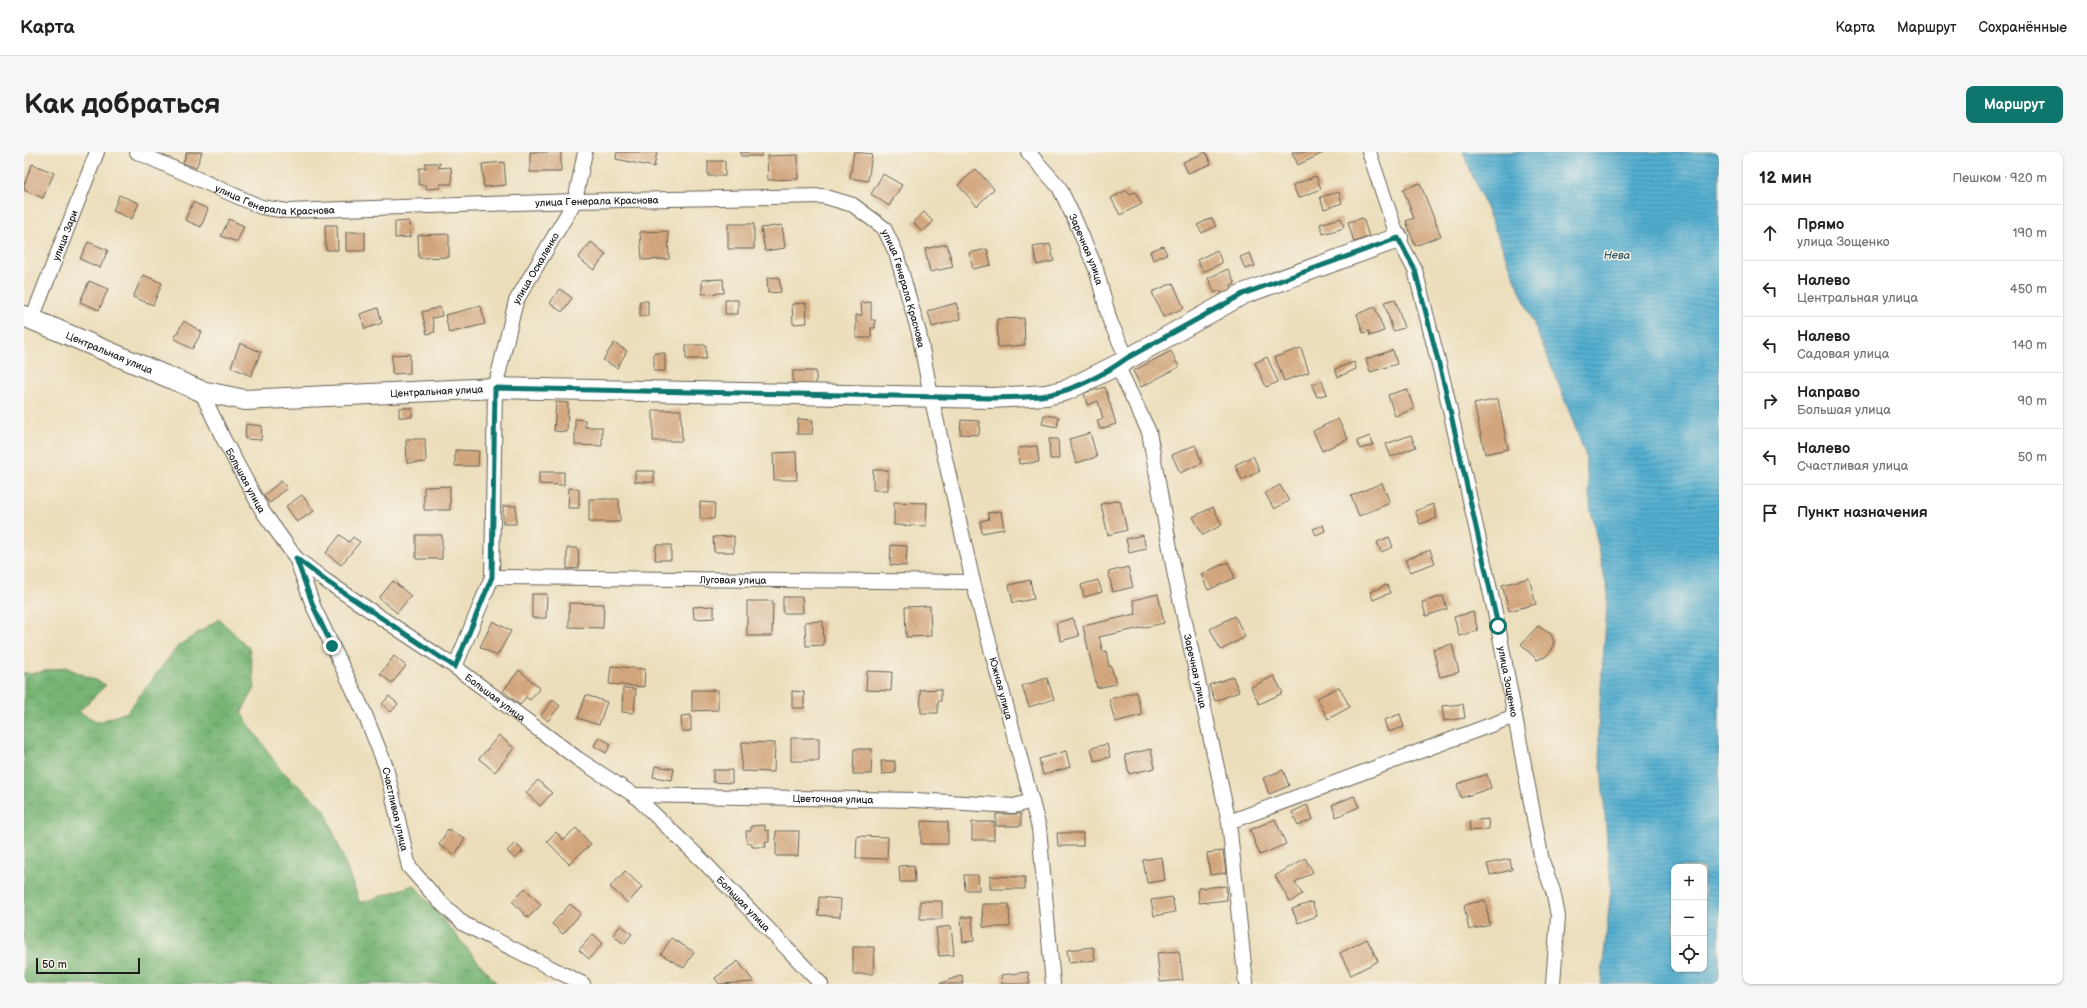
<!DOCTYPE html>
<html lang="ru">
<head>
<meta charset="utf-8">
<style>
	body { margin:0; font-family:"Balsamiq Sans",sans-serif; background:#f6f6f6; color:#222 }
	.controls { position:absolute; right:12px; bottom:12px; display:grid; overflow:hidden; border-radius:8px; box-shadow:0 1px 3px #0004 }
	.controls button { width:36px; height:36px; display:grid; place-items:center; padding:0; border:0; border-bottom:1px solid #e0e0e0; background:#fff; color:#222; font:20px sans-serif }
	.scale { position:absolute; left:12px; bottom:10px; width:104px; box-sizing:border-box; padding-left:4px; border:2px solid #1c1c1c; border-top:0; font-size:11px; line-height:14px; white-space:nowrap; color:#1c1c1c; -webkit-text-stroke:3px #f7f3e8; paint-order:stroke }
	.stop { position:absolute; width:12px; height:12px; margin:-9px; border:3px solid #0f766e; border-radius:50%; background:#fff }
	.stop.end { background:#0f766e; border-color:#fff; box-shadow:0 1px 4px #0008 }
	.list { margin:0; padding:0; list-style:none }
	h2 { display:flex; justify-content:space-between; align-items:center; height:52px; margin:0; padding:0 16px; font-size:17px }
	h2 small { font-size:13px; font-weight:400; color:#767676 }
	.list li { display:grid; grid-template-columns:26px 1fr auto; gap:12px; align-items:center; box-sizing:border-box; height:56px; padding:0 16px; border-top:1px solid #e0e0e0 }
	.list b { display:block; font-size:15px; white-space:nowrap }
	.list p { margin:0; font-size:13px; white-space:nowrap; color:#767676 }
	.list em { font-size:13px; font-style:normal; color:#767676 }
	.icon { flex:none; width:22px; height:22px; fill:none; stroke:currentColor; stroke-width:2; stroke-linecap:round; stroke-linejoin:round }
	.map { position:relative; flex:none; width:1695px; height:832px; overflow:hidden; border-radius:8px }
	header { display:flex; align-items:center; gap:24px; box-sizing:border-box; height:56px; padding:0 20px; background:#fff; border-bottom:1px solid #e0e0e0 }
	header strong { font-size:19px }
	nav { display:flex; gap:22px; margin-inline-start:auto; font-size:14px }
	.intro { display:flex; align-items:center; justify-content:space-between; box-sizing:border-box; height:96px; padding:0 24px }
	h1 { margin:0; font-size:28px }
	.button { padding:10px 18px; border-radius:8px; background:#0f766e; color:#fff; font-size:14px; font-weight:700 }
	main { display:flex; gap:24px; padding:0 24px }
	aside { flex:1; background:#fff; border-radius:8px; box-shadow:0 1px 3px #0004 }
	.map>svg:first-child { display:block }
	.forest { fill:url(#forest-crowns); stroke:#4a6848 }
	.water { fill:url(#water-rules); stroke:#376576; fill-rule:evenodd }
	.building { fill:url(#building-back-hatch) }
	.lines { fill:none; stroke-linecap:round; stroke-linejoin:round }
	.street-casing { stroke:#656054; stroke-width:16 }
	.secondary-casing { stroke:#656054; stroke-width:22 }
	.street { stroke:#fff; stroke-width:14 }
	.secondary { stroke:#fff; stroke-width:20 }
	.route { stroke:#0f766e; stroke-width:5 }
	.labels { text-anchor:middle; stroke-width:3; stroke-linejoin:round; paint-order:stroke }
	.street-label { font-size:10px; fill:#1c1c1c; stroke:#f7f3e8 }
	.water-label { font-size:11px; font-style:italic; fill:#325664; stroke:#f7f3e8 }
</style>
</head>
<body>
<header>
<strong>Карта</strong>
<nav><a>Карта</a><a>Маршрут</a><a>Сохранённые</a></nav>
</header>
<div class="intro"><h1>Как добраться</h1><a class="button">Маршрут</a></div>
<main>
<div class="map">
<svg width="1695" height="832" viewBox="0 0 1695 832">
	<defs>
		<pattern id="forest-crowns" width="20" height="18" patternUnits="userSpaceOnUse"><rect width="20" height="18" fill="#78b574"/><path d="M2 6a3 3 0 1 1 6 0M12 15a3 3 0 1 1 6 0" fill="none" stroke="#62925e"/></pattern>
		<pattern id="water-rules" width="6" height="5" patternUnits="userSpaceOnUse"><rect width="6" height="5" fill="#52aed0"/><path d="M0 2.5h6" fill="none" stroke="#438da8"/></pattern>
		<pattern id="building-back-hatch" width="6" height="6" patternUnits="userSpaceOnUse"><rect width="6" height="6" fill="#d6a97f"/><path d="M-1 5l2 2M0 0l6 6M5-1l2 2" fill="none" stroke="#b7916d"/></pattern>
	</defs>
	<rect width="100%" height="100%" fill="#f7f3e8"/>
	<filter id="ink" filterUnits="userSpaceOnUse"><feTurbulence type="fractalNoise" baseFrequency=".025" numOctaves="2"/><feDisplacementMap in="SourceGraphic" scale="8" xChannelSelector="R" yChannelSelector="G"/><feConvolveMatrix kernelMatrix="1 2 1 2 8 2 1 2 1" color-interpolation-filters="sRGB"/></filter>
	<filter id="wash" filterUnits="userSpaceOnUse"><feTurbulence type="fractalNoise" baseFrequency=".012" numOctaves="4" result="noise"/><feDisplacementMap in="SourceGraphic" scale="16" xChannelSelector="R" yChannelSelector="G"/><feGaussianBlur stdDeviation="0.9" result="paint"/><feColorMatrix in="noise" values="0 0 0 0 0 0 0 0 0 0 0 0 0 0 0 0 0 1.4 0 .05"/><feComposite in="paint" operator="in"/></filter>
	<g filter="url(#wash)">
		<rect width="100%" height="100%" fill="#ecdebb"/>
		<path class="forest" d="M195 467 225 496 231 536 217 561 255 616 301 658 336 751 390 733 473 832H0V520L6 522 41 515 82 533 54 560 75 570 103 560 154 494Z"/>
		<path class="water" d="M1439 0H1695V832H1577L1587 736 1574 578 1584 441 1567 359 1561 301 1531 223ZM1650 715H1680V817H1650Z"/>
		<g id="blocks">
			<path class="building" d="M163 0H178L172 16 159 11Z
				M506 0H537V20H506Z
				M593 0H633L630 15 592 7Z
				M717 0H738V4H717Z
				M830 0 848 2 844 29 826 26Z
				M1182 0 1187 12 1164 21 1159 10Z
				M1268 0H1301L1274 13Z
				M774 3V27L744 28 743 4Z
				M684 9H701V24H684Z
				M480 10 482 33 460 35 458 12Z
				M401 11H416L415 16 427 15 428 32H416V36L402 37V33H395V16H402Z
				M8 12 30 21 19 46 0 38V33Z
				M952 17 970 37 953 54 934 33Z
				M859 22 878 33 865 54 847 42Z
				M1292 24 1297 37 1274 46 1269 33Z
				M1396 31 1417 84 1391 94 1382 69 1390 66 1379 37Z
				M1103 38 1106 42 1111 40 1118 52 1096 63 1087 46Z
				M1315 40 1318 51 1300 57 1296 45Z
				M95 43 115 51 108 67 89 59Z
				M169 50 184 57 177 75 161 68Z
				M900 60 909 70 898 80 889 70Z
				M1188 66 1192 74 1178 81 1173 73Z
				M1317 66 1320 76 1299 82 1296 72Z
				M1339 66 1345 85 1330 90 1324 70Z
				M205 67 220 74 213 90 197 84Z
				M385 69 386 85 371 86V70Z
				M704 72H730V97H704Z
				M301 73H313L314 98H302Z
				M758 73 761 96 741 99 737 76Z
				M644 79 645 107 618 108 616 80Z
				M322 80H341V99H322Z
				M425 82V105L395 106 394 83Z
				M64 90 84 98 76 116 56 107Z
				M567 90 582 102 570 118 554 106Z
				M923 92 929 115 906 120 901 97Z
				M1026 92 1030 109 1013 113 1009 95Z
				M1139 94 1143 102 1129 108 1126 99Z
				M963 97 967 113 949 117 945 101Z
				M1193 98 1198 111 1179 120 1173 108Z
				M1226 101 1231 114 1221 117 1216 105Z
				M1204 117 1211 131 1207 133 1209 138 1199 143 1196 138 1191 141 1184 126Z
				M119 123 138 131 129 153 109 145Z
				M755 125 757 140 744 141 743 126Z
				M699 127 700 141 678 142V128Z
				M65 129 84 137 75 158 56 150Z
				M1149 131 1160 156 1139 165 1128 140Z
				M536 137 548 146 538 160 526 151Z
				M1371 147 1380 176 1369 179 1360 150Z
				M701 148H714V162H701Z
				M616 149H624V164H616Z
				M847 150V168H851V176H847V186H832V163H838L837 151Z
				M782 151 783 171 769 172 768 152Z
				M932 151 937 167 908 175 904 159Z
				M457 154 461 172 425 181 421 163Z
				M416 155 418 164 408 166 411 180 403 182 398 160Z
				M1351 155 1360 179 1346 184 1345 179 1339 181 1333 162Z
				M354 156 358 171 341 177 336 162Z
				M1000 166 1001 193 974 195 973 167Z
				M160 169 178 180 168 197 150 186Z
				M216 191 237 200 227 224 207 215Z
				M590 191 603 199 593 216 579 208Z
				M662 193H682V207H662Z
				M1277 196 1285 220 1260 229 1251 205Z
				M1369 198 1373 212 1346 220 1342 207Z
				M1147 199 1155 215 1117 235 1109 219Z
				M630 201H641V219H630Z
				M386 202V221L368 222V203Z
				M1243 205 1254 230 1242 235 1231 211Z
				M1330 210 1332 217 1314 225 1311 217Z
				M769 219H792V233H769Z
				M1298 229 1303 242 1293 245 1288 233Z
				M1081 235 1092 272 1076 277 1073 268 1079 267 1074 249 1063 253 1060 241Z
				M1383 237 1390 257 1371 264 1364 243Z
				M1474 247 1484 297 1461 302 1450 252Z
				M532 250 544 251 543 280 530 279Z
				M375 256H388V265H375Z
				M629 258H657L658 289H629Z
				M1020 263 1035 265 1033 275 1018 272Z
				M551 267 561 268V275H578V294L551 293Z
				M774 267 789 268 788 282H773Z
				M1314 267 1324 287 1298 299 1289 279Z
				M937 268 956 269 955 283 936 282Z
				M222 272 238 274 237 288 221 287Z
				M1066 281 1073 305 1052 311 1045 287Z
				M1387 283 1392 295 1367 305 1362 292Z
				M1346 284 1349 293 1336 297 1333 289Z
				M382 287H401L402 310 383 311Z
				M1025 287H1034L1035 307H1026Z
				M1171 293 1178 311 1156 321 1148 303Z
				M1013 294 1015 310 995 312 994 296Z
				M431 298 455 299 454 314H431Z
				M772 300 773 328H750L749 301Z
				M1229 304 1236 319 1218 328 1211 313Z
				M849 318H864V338H849Z
				M611 319H630V330H611Z
				M515 320H540V333L515 332Z
				M257 329 263 336 246 351 239 344Z
				M1358 331 1366 351 1335 364 1327 344Z
				M1256 333 1265 349 1250 357 1241 341Z
				M426 334V358H400V335Z
				M545 336 555 337V356H544Z
				M278 343 290 359 273 370 262 354Z
				M565 347H595L596 370H565Z
				M1096 348 1103 378 1084 383 1077 352Z
				M676 350 691 351 690 367H676Z
				M870 350 903 351 902 374 870 373Z
				M1409 352 1413 366 1396 372 1391 359Z
				M479 354H492V372H479Z
				M1189 355 1198 373 1179 383 1169 365Z
				M977 359 980 377 958 381 956 369 965 367 963 361Z
				M1299 373 1301 379 1292 383 1289 377Z
				M316 383 325 390 329 385 336 390 317 413 302 401Z
				M392 383H418V407H392Z
				M1119 383 1122 397 1105 401 1102 387Z
				M710 384V400H690L689 385Z
				M1365 385 1369 395 1357 400 1353 390Z
				M632 393H647V408H631Z
				M867 393 883 394 882 414 866 413Z
				M543 396H554L555 416 543 417Z
				M1406 398 1411 411 1386 420 1381 408Z
				M1204 410 1211 426 1184 438 1177 422Z
				M1104 415 1109 435 1089 440 1084 420Z
				M1505 426 1512 452 1485 459 1478 433Z
				M1006 428 1010 447 989 451 985 433Z
				M1074 428 1078 440 1060 445 1057 433Z
				M369 429 387 444 373 461 355 446Z
				M1363 433 1366 441 1349 448 1346 440Z
				M508 442H523L522 466H508Z
				M1134 442 1140 471 1075 485 1079 500 1082 499 1085 514H1087L1092 532 1073 536 1059 474 1112 462 1109 448Z
				M1419 444 1423 457 1402 464 1398 450Z
				M759 445H778L779 461H759Z
				M723 449H749L748 484H723Z
				M545 451 580 452 579 476 545 475Z
				M690 454V466L670 467 669 455Z
				M906 454 907 484 882 485 881 455Z
				M1449 460 1454 479 1435 484 1430 465Z
				M1211 464 1221 485 1197 498 1186 477Z
				M1049 466 1055 484 1037 489 1032 471Z
				M469 469 487 479 473 504 456 495Z
				M799 469 800 493 782 494 781 470Z
				M1514 474 1527 482 1530 490 1528 498 1521 505 1513 508 1497 492Z
				M1428 492 1435 520 1416 525 1409 497Z
				M370 504 382 514 368 531 356 522Z
				M587 514 621 517 620 535 585 532Z
				M495 518 516 536 506 548 502 545 496 553 479 539Z
				M843 519 868 520 867 539 842 538Z
				M1250 524 1259 541 1235 552 1227 535Z
				M1209 525 1215 540 1191 549 1185 533Z
				M1023 526 1030 547 1005 555 998 534Z
				M1315 535 1326 555 1304 567 1293 546Z
				M599 536 612 537 610 561 598 560Z
				M917 537V549H914V561H897L896 538Z
				M668 538H694V558L668 559Z
				M768 539 780 540V556H768Z
				M1112 540 1118 563 1091 570 1085 547Z
				M562 543 583 550 575 573 554 566Z
				M365 544 374 552 367 560 358 552Z
				M529 548 536 554 524 569 517 563Z
				M1439 552 1441 566 1420 569 1418 554Z
				M1376 562 1380 575 1364 580 1360 568Z
				M667 563V579H658L657 564Z
				M475 583 490 596 471 620 455 607Z
				M575 585 587 592 582 601 570 594Z
				M767 586H795V609H767Z
				M718 590 751 591 750 620 717 619Z
				M1083 592 1086 605 1070 609 1067 596Z
				M830 597H848L847 622H829Z
				M1127 597 1131 616 1105 622 1101 603Z
				M1042 599 1046 615 1019 623 1015 607Z
				M857 609H871V621L858 622Z
				M631 614 650 617 648 628 629 625Z
				M689 618H708V631L689 630Z
				M1259 618 1265 634 1245 642 1239 626Z
				M1463 622 1467 636 1437 646 1433 632Z
				M514 628 528 641 516 654 502 641Z
				M1330 644 1335 655 1312 665 1308 653Z
				M1283 653 1289 667 1274 674 1268 660Z
				M972 662H997V674H972Z
				M1251 667 1262 692 1236 703 1226 678Z
				M1464 667 1465 677 1446 679 1445 669Z
				M897 669 924 670V692H897Z
				M948 670H970V688H948Z
				M741 673V679L745 678V690H741L742 695H728V691H723L722 679H727V674Z
				M552 676 567 692 545 712 523 689 532 680 539 688Z
				M424 677 441 686 431 703 415 693Z
				M752 679H775L774 704H752Z
				M1033 681H1059V694H1034Z
				M833 684 864 685 863 707 832 706Z
				M491 691 499 699 491 707 483 699Z
				M1199 699 1202 721 1186 723 1183 701Z
				M1138 705 1141 728 1123 731 1119 708Z
				M1281 706 1289 720 1271 730 1278 742 1266 750 1251 724Z
				M1486 707 1488 718 1466 723 1463 712Z
				M890 713 891 730H876L875 714Z
				M601 719 618 735 604 751 586 735Z
				M940 723H954L955 738H941Z
				M966 724 1001 725V737H966Z
				M1202 734 1203 748 1175 751 1174 736Z
				M501 736 517 753 504 766 488 749Z
				M795 745 817 747 816 765 794 763Z
				M1148 745 1151 760 1130 764 1127 748Z
				M1461 748 1466 773 1445 778 1440 753Z
				M896 749H918V767H896Z
				M1288 750 1293 764 1274 771 1268 757Z
				M546 752 557 761 539 782 528 772Z
				M958 752H985L986 775H959Z
				M937 765H948L950 789 939 790Z
				M597 773 608 782 600 792 589 783Z
				M927 774 930 803 915 804 912 776Z
				M569 782 579 791 565 807 555 798Z
				M647 786 670 800 660 816 637 802Z
				M1343 787 1354 809 1327 823 1316 801Z
				M829 795H850L849 822H829Z
				M1069 795 1071 808 1045 811 1043 798Z
				M1155 799 1159 828 1136 830 1133 801Z
				M714 809 730 830 695 832 691 826Z
				M1004 820 1006 832H978L977 823Z
				M938 823 939 832H915Z"/>
		</g>
	</g>
	<g filter="url(#ink)">
		<use href="#blocks" fill-opacity="0" stroke="#656054" stroke-width="1"/>
		<g class="lines">
			<g class="street-casing">
				<g id="street">
					<path id="s1" d="M113 0 237 55 263 59 551 49 799 44 829 53 860 76 872 101 895 181 907 244 949 430 1015 676 1029 832"/>
					<path id="s2" d="M1004 0 1035 35 1051 68 1072 117 1086 169 1103 206"/>
					<path id="s3" d="M1345 0 1374 86 1391 118 1422 240 1474 474 1518 709 1529 739 1534 764 1529 832"/>
					<path id="s4" d="M8 167 73 0"/>
					<path id="s5" d="M1093 213 1125 280 1151 424 1205 670 1222 832"/>
					<path id="s6" d="M177 239 199 286 239 360 272 406 302 429 431 515 554 607 610 643 680 710 797 832"/>
					<path id="s7" d="M272 406 290 456 340 560 362 615 385 715 414 748 440 772 559 832"/>
					<path id="s8" d="M468 425 949 430"/>
					<path id="s9" d="M431 515 468 425 471 236 492 149 551 49 561 0"/>
					<path id="s10" d="M610 643 891 648 990 654 1008 649"/>
					<path d="M1205 670 1491 564"/>
				</g>
			</g>
			<g class="secondary-casing">
				<g id="secondary">
					<path id="s11" d="M0 164 177 239 221 248 471 236 968 246 1022 243 1043 238 1093 213 1219 142 1374 86"/>
				</g>
			</g>
			<use href="#street" class="street"/>
			<use href="#secondary" class="secondary"/>
		</g>
	</g>
	<g class="lines" filter="url(#ink)">
		<path class="route" d="M308 494 290 456 272 406 302 429 431 515 468 425 471 236 968 246C986 245 1006 246 1023 243 1051 238 1081 222 1103 206L1219 142 1374 86 1391 118 1422 240 1474 474"/>
	</g>
	<g class="labels">
		<g class="street-label">
			<text dy="4" stroke="none"><textPath href="#s1" startOffset="148">улица Генерала Краснова</textPath></text>
			<text dy="4" stroke="none"><textPath href="#s1" startOffset="472">улица Генерала Краснова</textPath></text>
			<text dy="4" stroke="none"><textPath href="#s4" startOffset="90">улица Зари</textPath></text>
			<text dy="4" stroke="none"><textPath href="#s2" startOffset="115">Заречная улица</textPath></text>
			<text dy="4" stroke="none"><textPath href="#s9" startOffset="414">улица Оскаленко</textPath></text>
			<text dy="4" stroke="none"><textPath href="#s1" startOffset="832">улица Генерала Краснова</textPath></text>
			<text dy="4" stroke="none"><textPath href="#s11" startOffset="93">Центральная улица</textPath></text>
			<text dy="4" stroke="none"><textPath href="#s11" startOffset="429">Центральная улица</textPath></text>
			<text dy="4" stroke="none"><textPath href="#s6" startOffset="100">Большая улица</textPath></text>
			<text dy="4" stroke="none"><textPath href="#s8" startOffset="241">Луговая улица</textPath></text>
			<text dy="4" stroke="none"><textPath href="#s5" startOffset="318">Заречная улица</textPath></text>
			<text dy="4" stroke="none"><textPath href="#s3" startOffset="549">улица Зощенко</textPath></text>
			<text dy="4" stroke="none"><textPath href="#s1" startOffset="1244">Южная улица</textPath></text>
			<text dy="4" stroke="none"><textPath href="#s6" startOffset="436">Большая улица</textPath></text>
			<text dy="4" stroke="none"><textPath href="#s10" startOffset="199">Цветочная улица</textPath></text>
			<text dy="4" stroke="none"><textPath href="#s7" startOffset="271">Счастливая улица</textPath></text>
			<text dy="4" stroke="none"><textPath href="#s6" startOffset="760">Большая улица</textPath></text>
		</g>
		<g class="water-label">
			<text x="1593" y="107">Нева</text>
		</g>
	</g>
</svg>
<div class="controls">
<button>+</button>
<button>−</button>
<button><svg class="icon" aria-label="locate" viewBox="0 0 24 24"><circle cx="12" cy="12" r="6"/><path d="M12 2v4M12 18v4M2 12h4M18 12h4"/></svg></button>
</div>
<div class="scale">50 m</div>
<div class="stop" style="left:1474px;top:474px"></div>
<div class="stop end" style="left:308px;top:494px"></div>
</div>
<aside>
<h2>12 мин<small>Пешком · 920 m</small></h2>
<ul class="list">
<li><svg class="icon" aria-label="ahead" viewBox="0 0 24 24"><path d="M12 20V5M6 11l6-6 6 6"/></svg><div><b>Прямо</b><p>улица Зощенко</p></div><em>190 m</em></li>
<li><svg class="icon" aria-label="left" viewBox="0 0 24 24"><path d="M17 20v-9H6M10 6l-5 5 5 5"/></svg><div><b>Налево</b><p>Центральная улица</p></div><em>450 m</em></li>
<li><svg class="icon" aria-label="left" viewBox="0 0 24 24"><path d="M17 20v-9H6M10 6l-5 5 5 5"/></svg><div><b>Налево</b><p>Садовая улица</p></div><em>140 m</em></li>
<li><svg class="icon" aria-label="right" viewBox="0 0 24 24"><path d="M7 20v-9h11M14 6l5 5-5 5"/></svg><div><b>Направо</b><p>Большая улица</p></div><em>90 m</em></li>
<li><svg class="icon" aria-label="left" viewBox="0 0 24 24"><path d="M17 20v-9H6M10 6l-5 5 5 5"/></svg><div><b>Налево</b><p>Счастливая улица</p></div><em>50 m</em></li>
<li><svg class="icon" aria-label="arrive" viewBox="0 0 24 24"><path d="M6 21V4h12l-3 4 3 4H6"/></svg><div><b>Пункт назначения</b></div></li>
</ul>
</aside>
</main>
</body>
</html>
